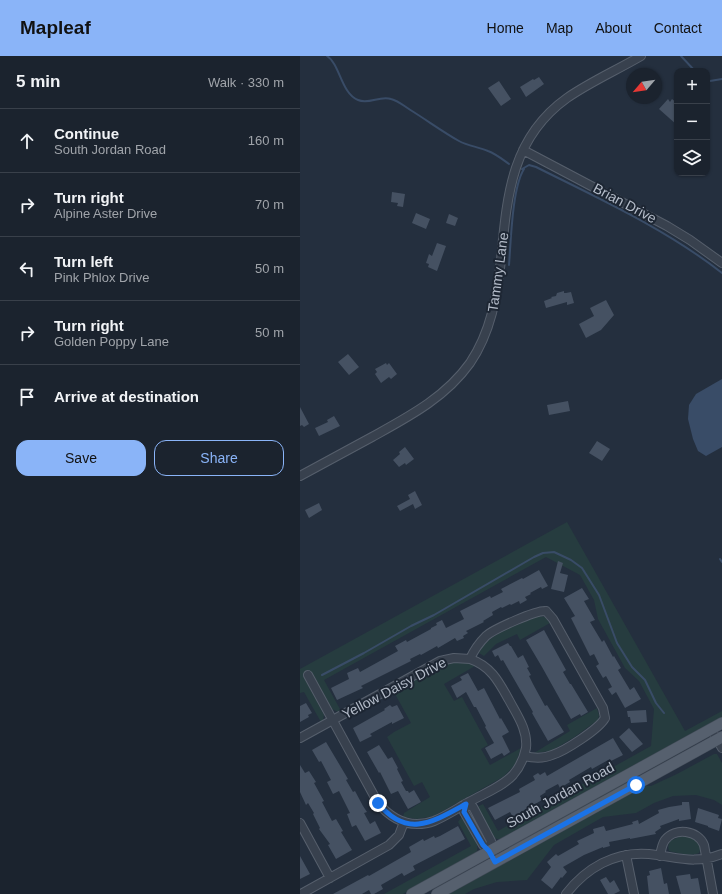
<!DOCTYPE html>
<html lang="en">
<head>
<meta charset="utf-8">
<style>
	body { margin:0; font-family:Arial,sans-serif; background:#242b36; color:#f1f3f6 }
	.controls { position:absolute; right:12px; top:12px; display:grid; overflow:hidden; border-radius:8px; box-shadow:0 1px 3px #0004 }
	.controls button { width:36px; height:36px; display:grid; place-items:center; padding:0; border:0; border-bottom:1px solid #39404a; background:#1b232e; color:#f1f3f6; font:20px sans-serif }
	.compass { position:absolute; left:326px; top:12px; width:36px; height:36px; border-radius:50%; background:#1b232e; box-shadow:0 1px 3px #0004; rotate:241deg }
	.stop { position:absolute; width:12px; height:12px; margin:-9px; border:3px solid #1a73e8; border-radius:50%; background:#fff }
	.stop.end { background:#1a73e8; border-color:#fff; box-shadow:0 1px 4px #0008 }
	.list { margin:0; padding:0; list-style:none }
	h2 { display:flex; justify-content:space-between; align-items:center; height:52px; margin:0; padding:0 16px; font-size:17px }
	h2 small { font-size:13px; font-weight:400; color:#a0a4aa }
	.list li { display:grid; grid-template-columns:26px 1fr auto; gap:12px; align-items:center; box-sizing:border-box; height:64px; padding:0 16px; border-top:1px solid #39404a }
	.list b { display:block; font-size:15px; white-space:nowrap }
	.list p { margin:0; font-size:13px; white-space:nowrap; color:#a0a4aa }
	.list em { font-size:13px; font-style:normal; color:#a0a4aa }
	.actions { display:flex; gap:8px; padding:12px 16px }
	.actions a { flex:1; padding:9px 0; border:1px solid #8ab4f8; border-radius:12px; text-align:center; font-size:14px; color:#8ab4f8 }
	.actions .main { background:#8ab4f8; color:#111 }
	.icon { flex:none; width:22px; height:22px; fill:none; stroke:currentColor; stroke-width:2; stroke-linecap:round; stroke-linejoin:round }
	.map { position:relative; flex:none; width:422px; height:838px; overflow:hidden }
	header { display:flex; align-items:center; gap:24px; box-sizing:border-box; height:56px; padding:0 20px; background:#8ab4f8; color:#111 }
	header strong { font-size:19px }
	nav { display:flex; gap:22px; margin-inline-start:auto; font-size:14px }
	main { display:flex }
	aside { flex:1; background:#1b232e }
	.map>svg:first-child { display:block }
	.green { fill:#263c3f }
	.water { fill:#394c67 }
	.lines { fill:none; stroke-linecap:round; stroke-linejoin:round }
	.stream { stroke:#394c67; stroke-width:2 }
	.building { fill:#455162 }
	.minor-casing { stroke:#565f6c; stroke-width:10 }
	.major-casing { stroke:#414a57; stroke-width:12 }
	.minor { stroke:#38414e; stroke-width:8 }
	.major { stroke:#56606e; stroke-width:11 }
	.route { stroke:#1a73e8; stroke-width:5 }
	.labels { text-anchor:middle; stroke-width:4; stroke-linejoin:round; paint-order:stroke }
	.street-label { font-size:14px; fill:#b4bcc9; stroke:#1d2633 }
</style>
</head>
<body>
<header>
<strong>Mapleaf</strong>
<nav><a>Home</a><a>Map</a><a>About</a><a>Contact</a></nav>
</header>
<main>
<aside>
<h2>5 min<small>Walk · 330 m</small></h2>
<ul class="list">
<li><svg class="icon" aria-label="ahead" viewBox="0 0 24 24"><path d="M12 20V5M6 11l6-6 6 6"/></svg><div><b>Continue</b><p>South Jordan Road</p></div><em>160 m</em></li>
<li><svg class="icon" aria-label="right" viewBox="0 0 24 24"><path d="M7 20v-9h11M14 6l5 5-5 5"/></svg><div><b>Turn right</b><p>Alpine Aster Drive</p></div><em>70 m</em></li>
<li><svg class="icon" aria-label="left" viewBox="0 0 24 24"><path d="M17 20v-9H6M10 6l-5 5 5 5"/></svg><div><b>Turn left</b><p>Pink Phlox Drive</p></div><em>50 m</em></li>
<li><svg class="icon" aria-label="right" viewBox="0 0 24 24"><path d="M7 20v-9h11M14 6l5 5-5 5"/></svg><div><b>Turn right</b><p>Golden Poppy Lane</p></div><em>50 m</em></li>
<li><svg class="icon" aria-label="arrive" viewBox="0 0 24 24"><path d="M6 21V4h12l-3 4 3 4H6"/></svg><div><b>Arrive at destination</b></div></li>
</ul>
<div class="actions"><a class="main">Save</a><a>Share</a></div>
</aside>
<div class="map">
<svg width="422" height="838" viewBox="0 0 422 838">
	<rect width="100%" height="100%" fill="#242f3e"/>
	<path class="green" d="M267 466 385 675 422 655V662L202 783H197L193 781 177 751 183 748 198 775 351 690 354 653 339 625 325 612 298 563 294 544 280 519 246 501 24 624 41 655 38 656 32 653 12 617 4 621 24 659 23 664 21 666 4 636 0 637V613Z
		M238 560 245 561 250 567 220 584 217 578 196 588 184 600 179 597C187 577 220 569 238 560Z
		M152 606 167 607 175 610 144 628 154 645 162 641 188 689 181 693 190 709 221 692 215 709 203 721 134 760 117 763 103 761 104 757 130 741 122 726 114 730 87 681 94 676 111 667 94 636 138 611Z
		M297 652 299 659 298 664 273 682 251 695 234 697 270 675 267 669Z
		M414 698H417L422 707V749L414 744 396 739 373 740 354 747 336 757 303 761 254 789 227 824 197 826 174 833 165 838H147L333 735 345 730H351L377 718Z
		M333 722 334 724 224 785 210 790Z
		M162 760C167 770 182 786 176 797L103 838H84L171 790 158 766Z
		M379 781C391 780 395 782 401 791L399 797C390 801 378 797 369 795L368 791 370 785Z"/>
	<path class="water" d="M422 323V391L406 400 398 395 393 383 388 363 389 349 396 338Z"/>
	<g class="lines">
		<path class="stream" d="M27 0C40 8 41 37 58 44 69 49 80 39 91 43 99 45 105 51 112 55 128 65 143 76 159 85 168 90 179 91 188 95 196 98 202 103 209 108
			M381 0 395 15
			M407 24 410 25 422 23
			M222 113 229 109 236 111C300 143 366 173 422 217
			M209 209C211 185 212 132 224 113
			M420 503 422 506
			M22 619 64 597 111 570 134 559 234 501 243 497 254 496 271 504 282 512 299 539 317 587 332 611 345 624 356 647 364 657"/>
	</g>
	<path class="building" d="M239 21 244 28 226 41 220 31 233 23 234 24Z
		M199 25 211 43 201 50 188 32Z
		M368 43 370 46 372 43 377 47V69L359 53Z
		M92 136 105 138 103 151 97 150 98 147 91 146Z
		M116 157 130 163 126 173 112 167Z
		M149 158 158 162 155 170 146 167Z
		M137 187 146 190 137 215 128 211 129 208 126 207 129 198 132 200Z
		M264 235V237H266L271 236 274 247 267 249V246L246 252 244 245 252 242 251 241 256 240 257 237Z
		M306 244 314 259 301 274 286 282 279 268 294 260 290 252Z
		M48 298 59 311 49 319 38 306Z
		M86 307 87 309 89 307 97 318 91 323 89 321 81 327 75 318 77 316 75 313Z
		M268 345 270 355 249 359 247 349Z
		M0 351 9 368 4 371 2 369 0 370Z
		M34 360 40 370 19 380 15 372 28 366 27 364Z
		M297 385 310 393 302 405 289 397Z
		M105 391 114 403 106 409 105 407 99 411 93 404 100 398 99 396Z
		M115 435 122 449 115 453 113 448 100 455 97 450 110 443 108 439Z
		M19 447 22 454 9 462 5 454Z
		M258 505 263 507 260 517 268 519 264 536 251 533Z
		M239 514 248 530 242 533 241 531 230 537 231 538 225 541 227 544 220 548 219 545 211 549 210 548 202 552 201 551 192 556 193 559 183 565 184 566 166 575 168 577 163 580 164 582 157 585 155 582 138 592 137 590 121 599 120 598 110 603 111 605 61 630 63 632 37 644 31 632 49 623 47 617 58 612 60 616 98 595 95 590 106 584 107 586 131 573V572L137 569 136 567 142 564 146 572 164 563 160 555 190 540 191 542 203 536 201 533 222 522 223 523Z
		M282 532 289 543 284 545 295 564 290 566 302 586 304 584 313 601 314 600 321 612 318 614 330 634 334 631 341 643 325 652 316 636 312 639 308 633 312 631 306 620 303 622 296 610 299 608 294 598 290 600 271 562 275 560 264 542Z
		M244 574 266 614 263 616 270 628H271L288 656 281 660 280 658 271 663 242 611 226 584Z
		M208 587 210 590H211L218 602 223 599 229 611 227 612 231 619 229 620 233 628 245 650 247 649 264 676 248 685 232 657 233 656 203 604 201 605 198 599 195 601 192 595Z
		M168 617 178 635 184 632 200 663 201 662 209 676 202 680 210 696 204 700 202 697 191 703 185 692 194 687 185 671 186 670 176 651H174L166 636 157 642 151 630 162 624 160 621Z
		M6 647 12 657 8 659 9 661 0 666V650Z
		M90 649 92 651 97 649 104 662 92 668V666L70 678 72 680 60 686 53 672 85 654 84 653Z
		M346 654 347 666 331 667 330 661H328L327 655Z
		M329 672 343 688 332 696 319 681Z
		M313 682 323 699 311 705 310 703 292 713 291 711 269 724 270 726 260 732 258 728 245 735 246 736 240 740 242 744 213 761 210 756 195 764 188 752 220 736 219 733 235 724 233 720 238 717 240 719 245 716 247 720Z
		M26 686 48 723 46 724 53 736 55 735 63 750 67 756 64 757 70 768 75 765 81 777 65 785 56 769 52 771 47 758 50 757 39 735 33 738 27 726 31 724 21 705 19 706 12 694Z
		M79 689 88 703 92 701 98 712 97 713 103 725 101 726 106 735H108L109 737 114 734 121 746 108 753 98 735 91 738 80 716 79 717 67 696Z
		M0 709 5 717 9 715 16 726 14 727 24 745 22 746 32 765 36 763 43 775 41 776 52 794 36 803 28 789 30 788 19 773 20 772 13 758 14 757 8 747 6 749 0 736Z
		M382 746H389L391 763 379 765V763L360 770 361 772 355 776 356 778 330 783V782L309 786 310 790 303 792V791L284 799 263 811 267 816 262 822 261 821 252 833 241 824 251 811 247 806 256 798 258 800 279 788 277 785 294 777 293 773 304 770 306 775 333 768 332 766 338 764 339 768 359 757 358 754 369 751 382 749Z
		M398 752 419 759 418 762 422 763 419 775 408 771V770L395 766Z
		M158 770 165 783 113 810 115 814 104 820 102 817 81 829 83 833 74 838H71L69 834 62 838H33L68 819 69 820 111 796 109 791 123 783 124 785 134 780 135 782 140 780Z
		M0 800 10 818 0 823Z
		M361 812 364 828 367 827 369 838H349L347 820 350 819 349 815Z
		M390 818 391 823 398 822 401 838H381L376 820Z
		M306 821 310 827 314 824 320 835 314 838H308L300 824Z"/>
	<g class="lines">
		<g class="minor-casing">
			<path id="minor" d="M223 94 367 170 390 184 422 207
				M0 420C24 407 48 394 72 381 108 361 145 342 170 307 191 276 197 240 201 204 207 140 211 82 267 42 290 26 317 14 341 0
				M246 555 253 563 303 652 305 662
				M8 619 78 747C88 759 100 768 117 768 123 768 129 767 134 765 146 760 158 752 169 746 183 738 202 731 213 719 220 711 224 702 226 692 228 674 217 659 209 644 199 626 191 610 170 603
				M415 680 422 692
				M0 682 140 605 154 602 170 603C174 594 179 587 186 580 194 573 236 554 246 555
				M224 700C233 702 243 703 252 699 265 695 299 673 305 662
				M0 767 30 822
				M189 795 191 785 173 751 165 748 164 756 183 789 189 795 195 806
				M326 799 334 838
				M360 800C361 794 362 788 365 784 375 771 398 774 404 789L413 838
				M1 838 89 789 99 779 104 766
				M266 838C286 812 315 795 349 798 378 801 393 809 422 798"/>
		</g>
		<g class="major-casing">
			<path id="major" d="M112 838 422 667
				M137 838 422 681"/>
		</g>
		<use href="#minor" class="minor"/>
		<use href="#major" class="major"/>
	</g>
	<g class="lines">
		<path class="route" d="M78 747C107 783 133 766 166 748L164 756 183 789 189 795 195 806 336 729"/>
	</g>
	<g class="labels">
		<g class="street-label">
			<text transform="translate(325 147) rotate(28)" y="5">Brian Drive</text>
			<text transform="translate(198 216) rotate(-82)" y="5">Tammy Lane</text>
			<text transform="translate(94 632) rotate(-28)" y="5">Yellow Daisy Drive</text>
			<text transform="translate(260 739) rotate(-29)" y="5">South Jordan Road</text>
		</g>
	</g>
</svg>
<div class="controls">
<button>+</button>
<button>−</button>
<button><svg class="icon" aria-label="layers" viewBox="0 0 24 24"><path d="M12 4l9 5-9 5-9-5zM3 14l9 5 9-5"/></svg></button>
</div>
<svg class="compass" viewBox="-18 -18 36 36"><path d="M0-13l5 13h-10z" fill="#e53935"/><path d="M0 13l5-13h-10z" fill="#a0a4aa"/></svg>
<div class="stop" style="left:336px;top:729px"></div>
<div class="stop end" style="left:78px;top:747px"></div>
</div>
</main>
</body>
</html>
